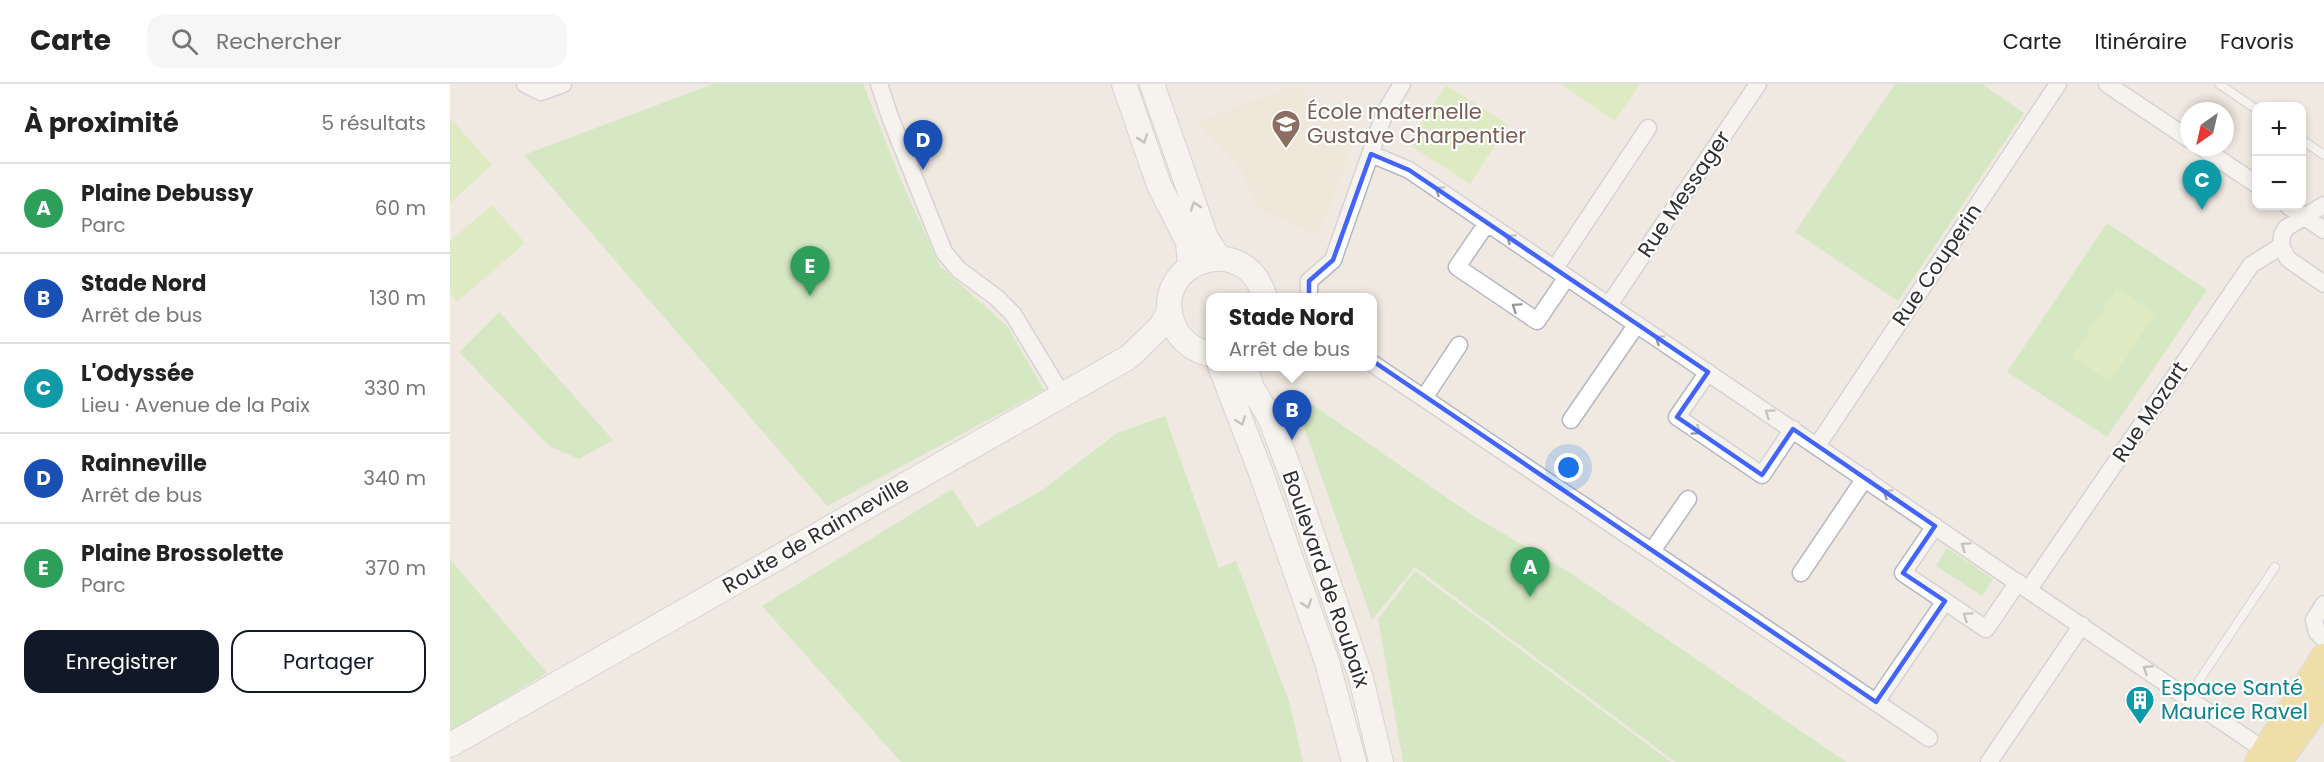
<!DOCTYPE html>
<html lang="fr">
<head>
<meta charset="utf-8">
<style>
	body { margin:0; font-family:Poppins,sans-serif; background:#f6f6f6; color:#222 }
	.controls { position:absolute; right:18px; top:18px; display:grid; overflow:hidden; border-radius:12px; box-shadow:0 3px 9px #0003 }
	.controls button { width:54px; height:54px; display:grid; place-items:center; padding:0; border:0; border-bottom:2px solid #e0e0e0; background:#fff; color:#222; font:30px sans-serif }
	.compass { position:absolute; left:1730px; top:18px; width:54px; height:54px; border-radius:50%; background:#fff; box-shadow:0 3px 9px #0003; rotate:214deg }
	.you { position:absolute; left:1119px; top:384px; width:21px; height:21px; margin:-15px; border:4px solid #fff; border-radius:50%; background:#1a73e8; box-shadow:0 0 0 9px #1a73e833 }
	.badge { display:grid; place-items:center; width:39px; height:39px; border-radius:50%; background:#111827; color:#fff; font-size:20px; font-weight:700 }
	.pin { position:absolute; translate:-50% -50px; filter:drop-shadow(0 2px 3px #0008) }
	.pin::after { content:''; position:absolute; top:32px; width:21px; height:18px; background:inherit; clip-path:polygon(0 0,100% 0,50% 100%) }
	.popup { position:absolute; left:756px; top:209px; width:171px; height:78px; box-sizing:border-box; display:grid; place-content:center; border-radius:12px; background:#fff; filter:drop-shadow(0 2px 4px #0005); font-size:20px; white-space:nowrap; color:#767676 }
	.popup b { font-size:22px; color:#222 }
	.popup::after { content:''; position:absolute; left:50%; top:100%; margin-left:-12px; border:12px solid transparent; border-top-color:#fff }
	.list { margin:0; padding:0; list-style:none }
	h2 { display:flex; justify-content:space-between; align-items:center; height:78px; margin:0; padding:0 24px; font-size:26px }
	h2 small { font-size:20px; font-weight:400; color:#767676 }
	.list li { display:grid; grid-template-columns:39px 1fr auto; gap:18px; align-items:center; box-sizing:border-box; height:90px; padding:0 24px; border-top:2px solid #e0e0e0 }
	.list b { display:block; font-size:22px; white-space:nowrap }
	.list p { margin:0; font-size:20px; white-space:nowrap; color:#767676 }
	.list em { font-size:20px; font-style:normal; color:#767676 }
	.actions { display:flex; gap:12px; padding:18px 24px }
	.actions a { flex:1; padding:14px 0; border:2px solid #111827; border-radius:18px; text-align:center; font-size:21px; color:#111827 }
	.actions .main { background:#111827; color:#fff }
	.icon { flex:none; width:33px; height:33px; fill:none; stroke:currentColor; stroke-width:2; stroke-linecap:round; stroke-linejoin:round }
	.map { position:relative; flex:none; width:1874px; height:678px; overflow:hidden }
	header { display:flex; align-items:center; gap:36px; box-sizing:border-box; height:84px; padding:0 30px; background:#fff; border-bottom:2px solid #e0e0e0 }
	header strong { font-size:28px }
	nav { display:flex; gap:33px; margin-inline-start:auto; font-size:21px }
	.search { width:420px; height:54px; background:#f6f6f6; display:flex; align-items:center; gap:15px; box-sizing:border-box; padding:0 21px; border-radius:18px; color:#767676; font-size:22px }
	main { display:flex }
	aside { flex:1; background:#fff }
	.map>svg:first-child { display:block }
	.education { fill:#f0e6d1 }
	.green { fill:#b6e59e }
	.pitch { fill:#c9ec9a }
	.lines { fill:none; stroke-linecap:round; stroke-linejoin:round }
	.service-casing { stroke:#b4b7c1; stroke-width:10 }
	.minor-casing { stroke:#b4b7c1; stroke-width:19 }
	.secondary-casing { stroke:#b4b7c1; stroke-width:26 }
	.primary-casing { stroke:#c9c9c9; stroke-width:28 }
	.service { stroke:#fff; stroke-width:8 }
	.minor { stroke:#fff; stroke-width:16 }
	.secondary { stroke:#fff; stroke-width:24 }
	.primary { stroke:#f2d163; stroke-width:26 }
	.oneway { stroke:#969696 }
	.marked { fill:none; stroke:#4264fb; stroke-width:4.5; stroke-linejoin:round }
	.labels { text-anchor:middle; stroke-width:4.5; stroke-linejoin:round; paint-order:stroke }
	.education-label { font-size:21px; fill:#785e54; stroke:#fff; text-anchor:start }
	.street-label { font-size:21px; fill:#2e2e2e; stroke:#fff }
	.culture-label { font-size:21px; fill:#0d838f; stroke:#fff; text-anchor:start }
</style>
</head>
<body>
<header>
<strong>Carte</strong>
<div class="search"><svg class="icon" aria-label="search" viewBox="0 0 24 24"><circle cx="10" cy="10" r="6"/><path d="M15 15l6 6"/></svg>Rechercher</div>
<nav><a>Carte</a><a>Itinéraire</a><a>Favoris</a></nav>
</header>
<main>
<aside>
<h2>À proximité<small>5 résultats</small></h2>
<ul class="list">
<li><span class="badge" style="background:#2e9e5b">A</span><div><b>Plaine Debussy</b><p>Parc</p></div><em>60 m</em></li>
<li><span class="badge" style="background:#1a4fb4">B</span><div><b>Stade Nord</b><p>Arrêt de bus</p></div><em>130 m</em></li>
<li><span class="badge" style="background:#0f9aa8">C</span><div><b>L'Odyssée</b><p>Lieu · Avenue de la Paix</p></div><em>330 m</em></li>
<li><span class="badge" style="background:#1a4fb4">D</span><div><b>Rainneville</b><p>Arrêt de bus</p></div><em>340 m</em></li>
<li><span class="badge" style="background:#2e9e5b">E</span><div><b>Plaine Brossolette</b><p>Parc</p></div><em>370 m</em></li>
</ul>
<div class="actions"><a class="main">Enregistrer</a><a>Partager</a></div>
</aside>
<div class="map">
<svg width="1874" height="678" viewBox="0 0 1874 678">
	<rect width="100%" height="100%" fill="#efe9e1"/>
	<path class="education" d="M846 1 909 45 869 151 806 124 792 87 745 38Z"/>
	<path class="green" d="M263 0H413L450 94 490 182 557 242 594 306 377 422 74 71Z
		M1445 0H1532L1574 29 1448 217 1345 148Z
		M1657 139 1757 206 1657 353 1557 288Z
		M49 228 163 356 129 375 99 362 9 268Z
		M841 306 1025 433 1122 490 1396 678H1225L965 483 922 536Z
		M715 332 769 484 786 477 840 620 853 678H451L312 522 502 405 527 443 594 405 667 349Z
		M1497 464 1543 495 1532 512 1486 482Z
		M0 475 97 589 0 647Z
		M965 487 1221 678H953L928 535Z"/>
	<path class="pitch" d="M1110 0H1190L1165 37Z
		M996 1 1058 41 1020 100 958 60Z
		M0 34 42 81 0 119Z
		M42 121 75 159 7 218 0 209V157Z
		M1667 204 1705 229 1660 298 1622 273Z"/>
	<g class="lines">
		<g class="service-casing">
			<path id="service" d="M1769 0 1806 25
				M1852 56 1874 71
				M1738 613 1825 483"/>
		</g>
		<g class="minor-casing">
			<path id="minor" d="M75 0 91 8 113 0
				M429 0 440 33 494 168 508 185 547 214 563 230 612 311
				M1657 0 1739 55
				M1751 63 1806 100
				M921 70 959 86 1823 672
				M1874 121 1836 144 1832 151 1831 162 1838 175 1874 200
				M1838 122 1874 146
				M1037 139 1007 183 1087 237 1117 193
				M1105 184 1198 44
				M859 214V197L883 176 935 28 952 0
				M1159 221 1308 0
				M923 280 1479 654
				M1258 288 1227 333 1312 391 1343 345
				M974 314 1009 261
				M1121 336 1187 240
				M1367 362 1608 0
				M1485 442 1453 489 1536 545 1568 498
				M1202 467 1238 415
				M1351 489 1415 394
				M1579 505 1801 181 1831 162
				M1874 520 1864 536 1867 548 1874 555
				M1426 618 1495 517
				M1539 678 1632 541"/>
		</g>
		<g class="secondary-casing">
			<path id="secondary" d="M674 0 709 101 738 158 740 183
				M702 0 756 154 769 174
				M761 270C746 268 732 258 725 244 694 181 795 141 815 214
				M770 282 811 389 877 578 904 678
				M795 282 802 304 820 334 845 400 911 594 931 678
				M0 661 679 273 711 242 720 226"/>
		</g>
		<g class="primary-casing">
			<path id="primary" d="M1808 678 1874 573
				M1828 678 1874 614"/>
		</g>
		<use href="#service" class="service"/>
		<use href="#minor" class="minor"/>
		<use href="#secondary" class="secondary"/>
		<use href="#primary" class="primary"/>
	</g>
	<defs><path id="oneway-chevron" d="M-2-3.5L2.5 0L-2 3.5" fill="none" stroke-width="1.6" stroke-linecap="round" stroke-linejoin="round" transform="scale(1.5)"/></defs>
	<g class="oneway">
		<use href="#oneway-chevron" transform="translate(693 55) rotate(71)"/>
		<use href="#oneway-chevron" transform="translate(989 106) rotate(-146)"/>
		<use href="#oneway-chevron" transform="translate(745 122) rotate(-109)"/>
		<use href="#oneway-chevron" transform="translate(1060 154) rotate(-146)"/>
		<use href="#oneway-chevron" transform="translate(1066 223) rotate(-146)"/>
		<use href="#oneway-chevron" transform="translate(1209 255) rotate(-146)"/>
		<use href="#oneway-chevron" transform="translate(1319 329) rotate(-146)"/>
		<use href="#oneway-chevron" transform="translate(791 337) rotate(70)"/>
		<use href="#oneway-chevron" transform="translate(1247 347) rotate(34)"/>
		<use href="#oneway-chevron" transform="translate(1437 409) rotate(-146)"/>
		<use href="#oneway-chevron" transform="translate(1515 462) rotate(-146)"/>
		<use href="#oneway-chevron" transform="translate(857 520) rotate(71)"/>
		<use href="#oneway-chevron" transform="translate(1517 532) rotate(-146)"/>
		<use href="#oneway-chevron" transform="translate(1697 585) rotate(-146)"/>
	</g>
	<path d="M0 0H1874V678H0ZM921 70 959 86 1258 288 1227 333 1312 391 1343 345 1485 442 1453 489 1495 517 1426 618 877 246 859 215V197L883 176Z" fill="#efe9e1" fill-opacity=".55" fill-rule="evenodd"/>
	<path class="marked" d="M921 70 959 86 1258 288 1227 333 1312 391 1343 345 1485 442 1453 489 1495 517 1426 618 877 246 859 215V197L883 176Z"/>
	<defs>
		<g id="school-pin" transform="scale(1.5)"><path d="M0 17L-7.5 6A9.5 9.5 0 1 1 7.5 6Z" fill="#8d6e63" stroke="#fff"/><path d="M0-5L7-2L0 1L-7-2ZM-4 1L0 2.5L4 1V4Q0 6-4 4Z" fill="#fff"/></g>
		<g id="building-pin" transform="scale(1.5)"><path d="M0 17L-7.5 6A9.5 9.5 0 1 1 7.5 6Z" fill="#0f9aa8" stroke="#fff"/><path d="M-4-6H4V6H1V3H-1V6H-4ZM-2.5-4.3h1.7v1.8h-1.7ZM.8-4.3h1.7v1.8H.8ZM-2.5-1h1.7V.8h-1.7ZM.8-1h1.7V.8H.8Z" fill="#fff"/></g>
	</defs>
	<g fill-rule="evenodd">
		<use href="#school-pin" x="836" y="40"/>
		<use href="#building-pin" x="1690" y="616"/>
	</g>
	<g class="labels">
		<g class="education-label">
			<text x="857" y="35">École maternelle<tspan x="857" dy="24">Gustave Charpentier</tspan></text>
		</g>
		<g class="street-label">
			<text transform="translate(1234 110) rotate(-56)" y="7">Rue Messager</text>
			<text transform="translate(1487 181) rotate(-56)" y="7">Rue Couperin</text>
			<text transform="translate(1700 328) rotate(-56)" y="7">Rue Mozart</text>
			<text transform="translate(366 451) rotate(-30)" y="7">Route de Rainneville</text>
			<text transform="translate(876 495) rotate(71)" y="7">Boulevard de Roubaix</text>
		</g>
		<g class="culture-label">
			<text x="1711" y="611">Espace Santé<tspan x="1711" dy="24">Maurice Ravel</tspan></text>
		</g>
	</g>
</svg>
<div class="controls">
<button>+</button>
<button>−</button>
</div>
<svg class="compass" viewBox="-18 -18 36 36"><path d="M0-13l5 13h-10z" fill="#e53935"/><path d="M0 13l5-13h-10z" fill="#767676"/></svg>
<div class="you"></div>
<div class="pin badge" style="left:1080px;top:513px;background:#2e9e5b">A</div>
<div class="pin badge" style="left:842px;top:356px;background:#1a4fb4">B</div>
<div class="popup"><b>Stade Nord</b>Arrêt de bus</div>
<div class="pin badge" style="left:1752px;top:126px;background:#0f9aa8">C</div>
<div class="pin badge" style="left:473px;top:86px;background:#1a4fb4">D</div>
<div class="pin badge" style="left:360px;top:212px;background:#2e9e5b">E</div>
</div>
</main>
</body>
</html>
